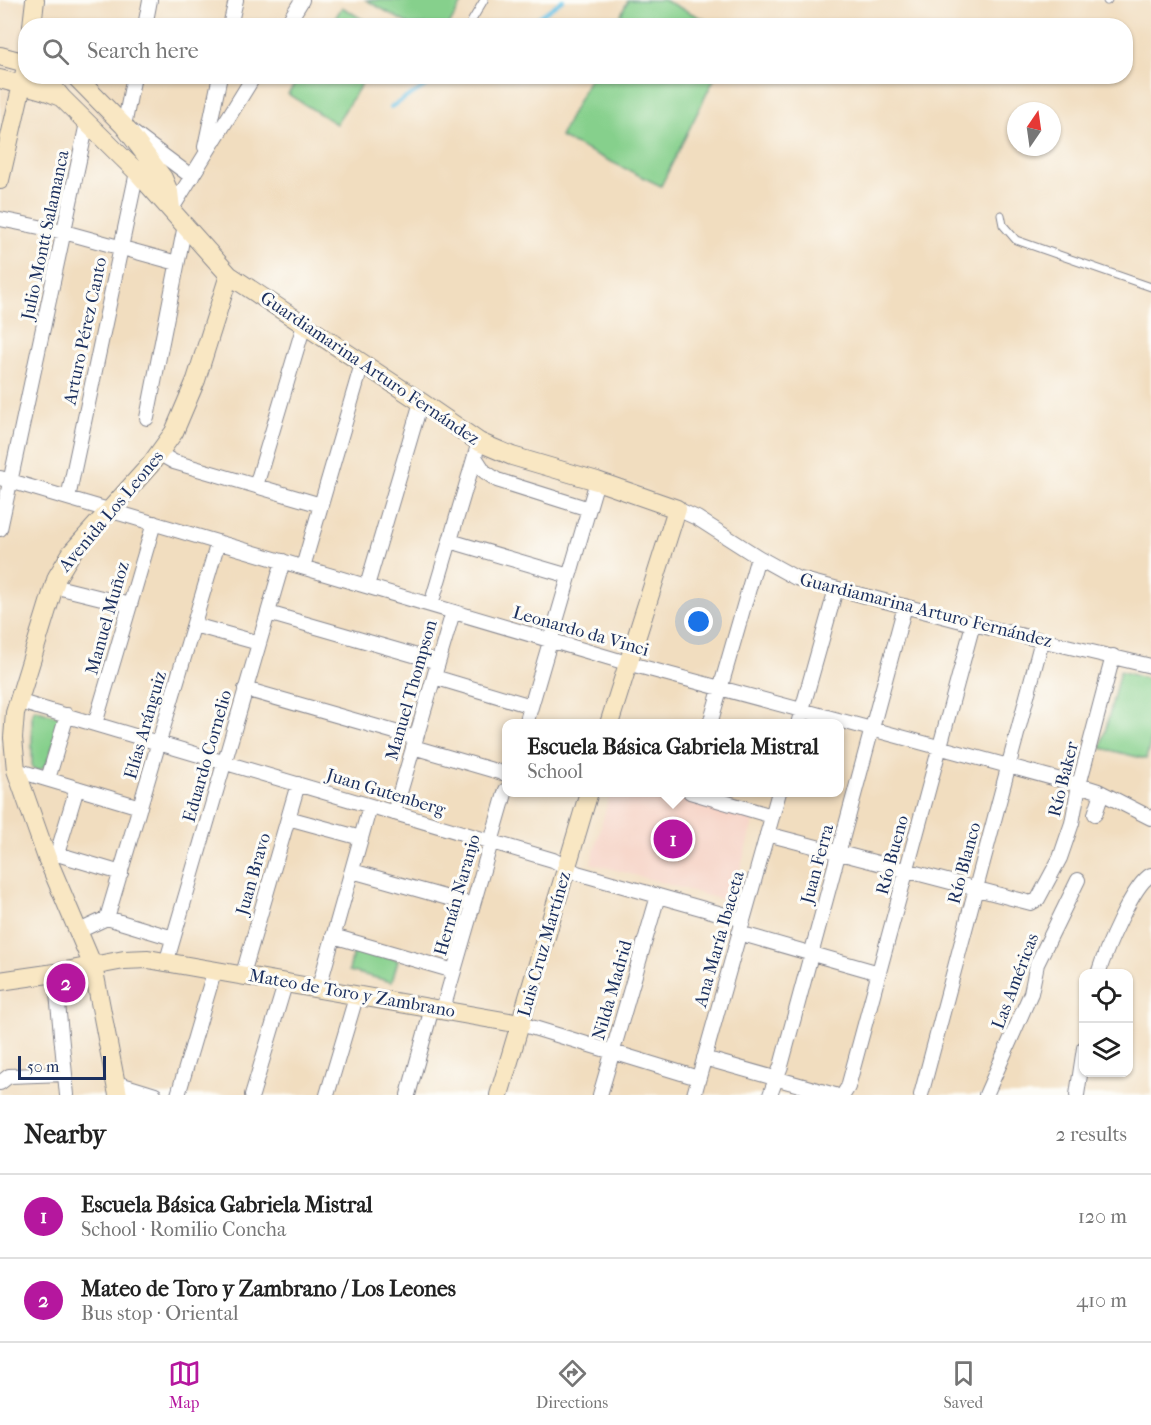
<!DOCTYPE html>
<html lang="en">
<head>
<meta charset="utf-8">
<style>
	body { margin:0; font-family:"IM FELL French Canon",serif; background:#f6f6f6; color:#222 }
	.controls { position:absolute; right:18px; bottom:18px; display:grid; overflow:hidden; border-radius:12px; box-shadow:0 2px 4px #0004 }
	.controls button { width:54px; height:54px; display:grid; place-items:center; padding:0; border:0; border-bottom:2px solid #e0e0e0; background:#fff; color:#222; font:30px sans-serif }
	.compass { position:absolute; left:1007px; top:102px; width:54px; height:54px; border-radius:50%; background:#fff; box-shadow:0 2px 4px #0004; rotate:13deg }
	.scale { position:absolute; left:18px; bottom:15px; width:88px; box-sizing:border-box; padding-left:6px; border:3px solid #1b2f5e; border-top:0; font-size:16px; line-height:21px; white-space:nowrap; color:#1b2f5e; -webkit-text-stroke:4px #fdfcf7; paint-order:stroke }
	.you { position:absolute; left:699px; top:622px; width:21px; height:21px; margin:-15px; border:4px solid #fff; border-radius:50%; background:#1a73e8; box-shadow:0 0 0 9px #1a73e833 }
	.badge { display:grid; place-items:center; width:39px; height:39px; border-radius:50%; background:#b5179e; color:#fff; font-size:20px; font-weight:700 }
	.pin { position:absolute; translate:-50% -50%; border:3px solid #fff; box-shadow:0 2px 6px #0006 }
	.popup { position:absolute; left:502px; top:719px; width:342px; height:78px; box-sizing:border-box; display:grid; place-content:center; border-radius:12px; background:#fff; filter:drop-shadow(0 2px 4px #0005); font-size:20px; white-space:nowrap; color:#767676 }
	.popup b { font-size:22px; color:#222 }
	.popup::after { content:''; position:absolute; left:50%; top:100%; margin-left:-12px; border:12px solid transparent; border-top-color:#fff }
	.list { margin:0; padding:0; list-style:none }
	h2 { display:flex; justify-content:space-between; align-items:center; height:78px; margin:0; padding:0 24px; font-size:26px }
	h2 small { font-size:20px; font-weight:400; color:#767676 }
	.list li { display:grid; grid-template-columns:39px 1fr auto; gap:18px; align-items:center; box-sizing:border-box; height:84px; padding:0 24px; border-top:2px solid #e0e0e0 }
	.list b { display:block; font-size:22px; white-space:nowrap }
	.list p { margin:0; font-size:20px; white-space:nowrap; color:#767676 }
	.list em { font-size:20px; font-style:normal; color:#767676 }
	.icon { flex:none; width:33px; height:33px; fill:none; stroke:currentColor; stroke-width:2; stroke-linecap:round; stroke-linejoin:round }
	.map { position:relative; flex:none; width:1151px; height:1095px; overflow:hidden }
	.search { position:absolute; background:#fff; box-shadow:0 2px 4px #0004; left:18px; right:18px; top:18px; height:66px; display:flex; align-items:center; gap:15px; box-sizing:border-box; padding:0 21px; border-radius:24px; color:#767676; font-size:22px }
	.sheet { height:246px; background:#fff }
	nav { display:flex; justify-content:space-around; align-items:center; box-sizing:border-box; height:84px; border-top:2px solid #e0e0e0; background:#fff; font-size:16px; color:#767676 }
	nav a { display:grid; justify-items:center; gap:3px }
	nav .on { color:#b5179e }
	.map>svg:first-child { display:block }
	.built { fill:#f6d2c5 }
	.green { fill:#86d08c; stroke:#508075; stroke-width:1.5 }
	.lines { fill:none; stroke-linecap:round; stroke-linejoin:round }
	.stream { stroke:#69c2e6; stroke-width:4 }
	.lane-casing { stroke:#86868e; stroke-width:9 }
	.street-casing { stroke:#86868e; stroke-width:16 }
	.secondary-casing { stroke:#86868e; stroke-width:20 }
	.lane { stroke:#fff; stroke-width:7 }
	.street { stroke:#fff; stroke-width:14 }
	.secondary { stroke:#f9e7c3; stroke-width:18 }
	.labels { text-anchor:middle; stroke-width:6; stroke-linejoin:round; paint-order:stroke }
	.street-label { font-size:18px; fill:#1b2f5e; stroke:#fdfcf7 }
</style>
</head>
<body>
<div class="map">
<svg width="1151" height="1095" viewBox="0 0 1151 1095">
	<rect width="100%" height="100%" fill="#fdfcf7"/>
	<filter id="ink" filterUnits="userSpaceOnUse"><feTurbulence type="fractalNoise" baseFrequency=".0167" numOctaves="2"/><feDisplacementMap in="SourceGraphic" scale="12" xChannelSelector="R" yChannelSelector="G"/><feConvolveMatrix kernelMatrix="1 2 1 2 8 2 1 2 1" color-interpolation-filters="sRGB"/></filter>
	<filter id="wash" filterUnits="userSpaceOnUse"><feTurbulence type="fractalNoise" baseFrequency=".008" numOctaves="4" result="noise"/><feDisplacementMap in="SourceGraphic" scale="24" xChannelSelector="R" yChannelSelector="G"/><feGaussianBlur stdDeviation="1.35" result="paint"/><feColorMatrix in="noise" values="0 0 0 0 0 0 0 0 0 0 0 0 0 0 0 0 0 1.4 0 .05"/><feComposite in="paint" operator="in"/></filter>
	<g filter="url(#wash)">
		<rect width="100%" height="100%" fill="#f1ddbf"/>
		<path class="built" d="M610 793H674L755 815 731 902 591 863Z"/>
		<path class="green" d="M366 0H464L449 25H410Z
			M628 0H664L716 25H616Z
			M342 7 372 25H331Z
			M300 76H366V77L336 124 288 94Z
			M590 77H715L661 186 560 137Z
			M1120 671 1151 680V740L1146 759 1101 748Z
			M35 709 63 718 46 765 39 771 32 768V714Z
			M354 948 398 960 392 982 349 971Z"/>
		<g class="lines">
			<path class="stream" d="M526 26 563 0
				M391 107 442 76"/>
		</g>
	</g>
	<g filter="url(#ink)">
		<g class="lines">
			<g class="lane-casing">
				<path id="lane" d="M1107 1 1108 0
					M471 22 484 0
					M1001 215 1003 225 1016 240 1151 287"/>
			</g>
			<g class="street-casing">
				<path id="street" d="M145 26 150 0
					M230 26 236 0
					M286 26 302 0
					M134 76 124 126 192 177
					M205 147 220 76
					M171 210 254 76
					M0 219 64 232 177 263
					M147 418 185 225
					M160 454 174 462 321 505
					M475 457 484 471 497 480 589 509
					M0 478 627 663 1079 785 1098 791 1151 818
					M256 486 304 325
					M68 498 137 172
					M677 509 697 518 758 557 796 578 973 624 1151 666
					M0 529 87 123
					M450 541 569 576
					M303 567 362 364
					M53 586 130 605
					M367 586 421 402
					M431 605 479 442
					M268 613 438 662
					M194 625 259 643
					M434 677 531 706
					M245 689 416 738
					M17 701 553 860 577 873 743 920
					M95 724 154 523
					M526 724 597 481
					M710 724 758 557
					M798 724 836 589
					M413 747 506 774
					M16 770 140 807
					M48 779 67 715
					M690 792 772 816
					M394 813 453 612
					M1095 814 1102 793
					M288 818 361 838
					M767 834 1031 903 1038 899 1060 858 1072 823 1079 785 1113 656
					M57 854 77 788
					M47 858 57 854 121 873
					M352 871 473 905
					M107 918 218 542
					M79 931 107 918 173 938
					M739 933 879 973
					M333 936 454 971
					M167 960 283 561
					M55 973 67 1095
					M243 974 298 784
					M1098 974C1105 952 1133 884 1151 875
					M319 987 370 806
					M443 1009 506 790
					M521 1024 698 1078
					M704 1058 835 1095
					M0 1083 9 1076 65 1074
					M116 1083 155 1095
					M178 1095 215 969
					M252 1095 286 981
					M327 1095 357 994
					M408 1095 432 1008
					M600 1095 658 896
					M694 1095 779 792
					M770 1095 781 1066 905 606
					M843 1095 848 1087 973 624
					M921 1095 1042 640
					M986 1095 1031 993 1037 964 1078 880
					M1077 1095 1084 1048"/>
			</g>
			<g class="secondary-casing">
				<path id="secondary" d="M32 26 35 0
					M0 56 26 63
					M44 76 62 98 137 172 229 275 421 402 479 442 512 456 597 481 677 509 609 724
					M75 76 124 126 163 178 169 192 171 209
					M0 79C20 85 39 87 58 96
					M0 180 26 67
					M0 981 55 973 124 960 148 959 521 1024
					M118 1095 93 966 47 858 16 770 13 738 15 713 57 577 72 552 151 464 174 432 196 380 229 275
					M499 1095 589 792"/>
			</g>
			<use href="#lane" class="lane"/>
			<use href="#street" class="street"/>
			<use href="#secondary" class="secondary"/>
		</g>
	</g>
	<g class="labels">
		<g class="street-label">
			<text transform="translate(45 235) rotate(-78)" y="6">Julio Montt Salamanca</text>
			<text transform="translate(85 331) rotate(-78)" y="6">Arturo Pérez Canto</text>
			<text transform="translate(370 368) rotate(34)" y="6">Guardiamarina Arturo Fernández</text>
			<text transform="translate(111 511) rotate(-50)" y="6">Avenida Los Leones</text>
			<text transform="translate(926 610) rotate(14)" y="6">Guardiamarina Arturo Fernández</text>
			<text transform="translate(107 618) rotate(-74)" y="6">Manuel Muñoz</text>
			<text transform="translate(581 631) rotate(16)" y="6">Leonardo da Vinci</text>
			<text transform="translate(411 690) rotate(-74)" y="6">Manuel Thompson</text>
			<text transform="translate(145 725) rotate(-74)" y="6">Elías Aránguiz</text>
			<text transform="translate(207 756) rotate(-74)" y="6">Eduardo Cornelio</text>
			<text transform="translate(1063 779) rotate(-76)" y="6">Río Baker</text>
			<text transform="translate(386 792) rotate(17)" y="6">Juan Gutenberg</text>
			<text transform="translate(892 855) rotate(-75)" y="6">Río Bueno</text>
			<text transform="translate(964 863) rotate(-75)" y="6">Río Blanco</text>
			<text transform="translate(817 864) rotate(-75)" y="6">Juan Ferra</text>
			<text transform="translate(253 874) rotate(-74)" y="6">Juan Bravo</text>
			<text transform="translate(457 895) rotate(-74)" y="6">Hernán Naranjo</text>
			<text transform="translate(719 939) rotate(-74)" y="6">Ana María Ibaceta</text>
			<text transform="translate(544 944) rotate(-74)" y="6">Luis Cruz Martínez</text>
			<text transform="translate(1015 981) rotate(-69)" y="6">Las Américas</text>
			<text transform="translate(612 990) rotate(-74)" y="6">Nilda Madrid</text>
			<text transform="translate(352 993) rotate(10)" y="6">Mateo de Toro y Zambrano</text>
		</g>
	</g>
</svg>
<div class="controls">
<button><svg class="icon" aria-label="locate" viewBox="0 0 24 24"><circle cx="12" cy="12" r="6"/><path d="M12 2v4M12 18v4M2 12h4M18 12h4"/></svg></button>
<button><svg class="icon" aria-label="layers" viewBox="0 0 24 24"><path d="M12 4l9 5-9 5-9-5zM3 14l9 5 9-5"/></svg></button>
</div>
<svg class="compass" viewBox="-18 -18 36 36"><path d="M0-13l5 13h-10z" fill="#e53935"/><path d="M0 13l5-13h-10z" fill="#767676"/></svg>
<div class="scale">50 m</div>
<div class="you"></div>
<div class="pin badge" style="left:673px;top:839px">1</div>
<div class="popup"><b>Escuela Básica Gabriela Mistral</b>School</div>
<div class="pin badge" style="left:66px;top:983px">2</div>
<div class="search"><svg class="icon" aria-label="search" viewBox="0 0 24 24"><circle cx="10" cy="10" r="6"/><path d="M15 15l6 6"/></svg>Search here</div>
</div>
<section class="sheet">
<h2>Nearby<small>2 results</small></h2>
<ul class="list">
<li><span class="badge">1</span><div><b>Escuela Básica Gabriela Mistral</b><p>School · Romilio Concha</p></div><em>120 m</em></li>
<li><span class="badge">2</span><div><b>Mateo de Toro y Zambrano / Los Leones</b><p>Bus stop · Oriental</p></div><em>410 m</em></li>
</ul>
</section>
<nav>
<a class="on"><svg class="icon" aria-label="map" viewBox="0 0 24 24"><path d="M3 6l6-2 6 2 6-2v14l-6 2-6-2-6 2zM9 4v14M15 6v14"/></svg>Map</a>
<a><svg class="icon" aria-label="directions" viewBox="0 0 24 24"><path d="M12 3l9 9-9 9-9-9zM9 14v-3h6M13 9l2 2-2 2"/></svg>Directions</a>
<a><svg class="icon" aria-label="saved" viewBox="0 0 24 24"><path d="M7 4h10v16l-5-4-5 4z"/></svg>Saved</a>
</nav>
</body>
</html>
